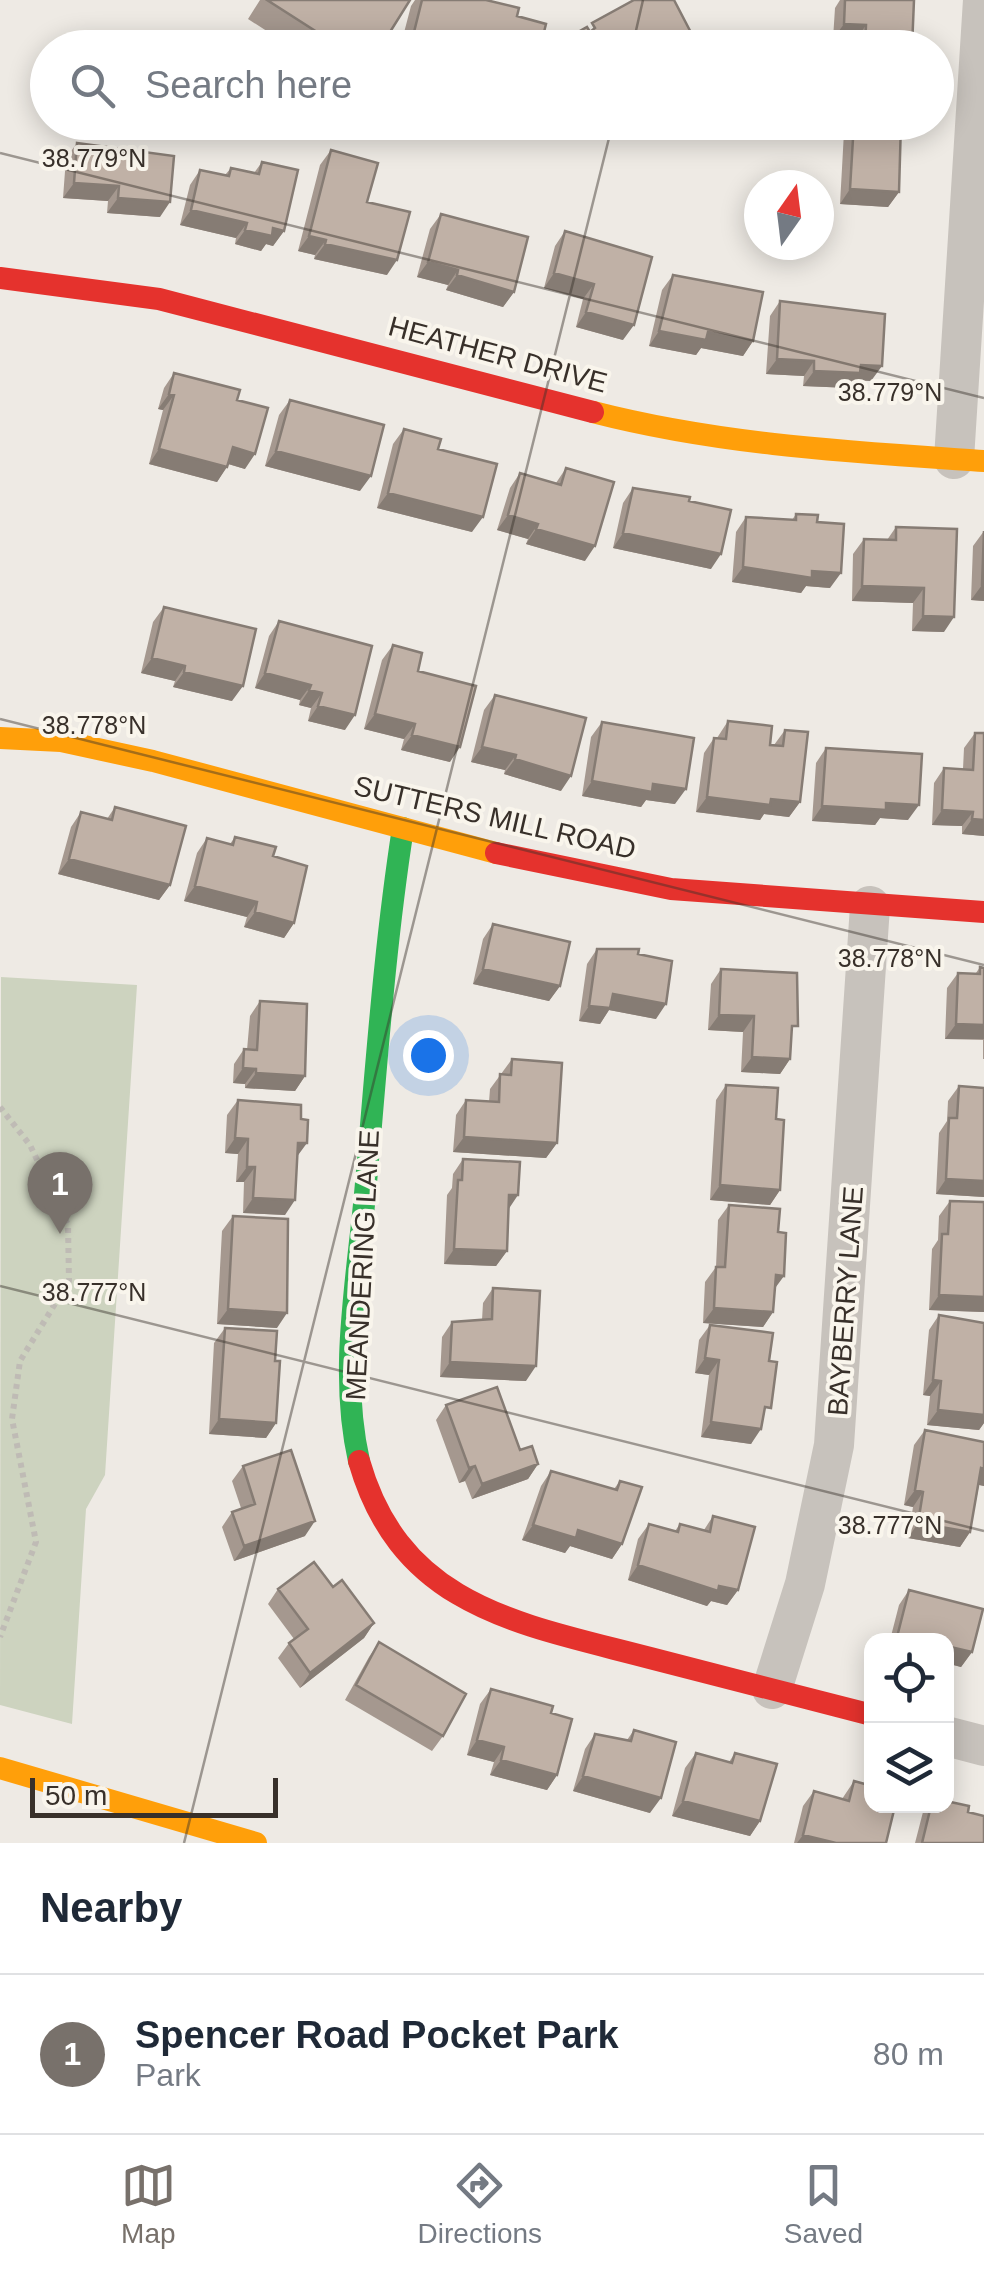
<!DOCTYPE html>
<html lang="en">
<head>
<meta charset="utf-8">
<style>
	body { margin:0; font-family:Arial,sans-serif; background:#f6f6f7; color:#1f2937 }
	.controls { position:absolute; right:30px; bottom:30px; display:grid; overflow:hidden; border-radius:20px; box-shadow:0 5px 25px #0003 }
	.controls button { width:90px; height:90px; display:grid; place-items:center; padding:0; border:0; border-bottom:2px solid #e0e1e3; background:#fff; color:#1f2937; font:50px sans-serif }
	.compass { position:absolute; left:744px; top:170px; width:90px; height:90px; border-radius:50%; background:#fff; box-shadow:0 5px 25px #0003; rotate:14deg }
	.scale { position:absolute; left:30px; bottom:25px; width:248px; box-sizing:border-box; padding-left:10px; border:5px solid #38302a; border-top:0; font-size:28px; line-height:35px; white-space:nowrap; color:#38302a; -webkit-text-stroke:8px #f9f5ec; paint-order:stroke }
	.you { position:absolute; left:428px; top:1055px; width:35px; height:35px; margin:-25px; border:8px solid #fff; border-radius:50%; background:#1a73e8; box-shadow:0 0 0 15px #1a73e833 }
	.badge { display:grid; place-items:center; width:65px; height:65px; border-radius:50%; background:#78716b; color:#fff; font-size:32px; font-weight:700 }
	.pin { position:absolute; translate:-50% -82px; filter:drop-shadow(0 2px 5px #0008) }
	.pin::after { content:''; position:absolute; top:52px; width:35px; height:30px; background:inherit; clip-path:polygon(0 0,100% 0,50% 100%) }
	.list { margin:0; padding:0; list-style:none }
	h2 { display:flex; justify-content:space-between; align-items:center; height:130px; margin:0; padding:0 40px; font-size:42px }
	h2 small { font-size:32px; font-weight:400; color:#747a83 }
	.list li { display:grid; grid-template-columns:65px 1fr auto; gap:30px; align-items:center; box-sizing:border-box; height:160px; padding:0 40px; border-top:2px solid #e0e1e3 }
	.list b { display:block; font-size:38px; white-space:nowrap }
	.list p { margin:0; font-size:32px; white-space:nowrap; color:#747a83 }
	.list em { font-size:32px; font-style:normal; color:#747a83 }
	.icon { flex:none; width:55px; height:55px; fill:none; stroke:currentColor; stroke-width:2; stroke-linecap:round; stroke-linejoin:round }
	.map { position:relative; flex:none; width:984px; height:1843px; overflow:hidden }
	.search { position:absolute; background:#fff; box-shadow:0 5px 25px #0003; left:30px; right:30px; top:30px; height:110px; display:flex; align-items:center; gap:25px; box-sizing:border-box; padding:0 35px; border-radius:55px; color:#747a83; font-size:38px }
	.sheet { height:290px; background:#fff }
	nav { display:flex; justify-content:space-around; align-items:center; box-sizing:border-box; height:140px; border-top:2px solid #e0e1e3; background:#fff; font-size:28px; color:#747a83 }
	nav a { display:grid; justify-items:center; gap:5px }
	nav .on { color:#78716b }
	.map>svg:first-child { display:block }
	.green { fill:#cdd3bf }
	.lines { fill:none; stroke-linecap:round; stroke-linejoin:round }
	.path { stroke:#bfbbb5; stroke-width:6; stroke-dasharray:5 5; stroke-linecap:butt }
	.street { stroke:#c7c2bc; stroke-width:40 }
	.fast { stroke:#30b455; stroke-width:22 }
	.slow { stroke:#ff9f0a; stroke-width:22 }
	.jam { stroke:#e5322d; stroke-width:22 }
	.wall { fill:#a5988f }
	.shaded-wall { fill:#867c74 }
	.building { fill:#c0b1a6; stroke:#867c74; stroke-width:2.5 }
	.ticks { fill:none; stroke:#38302a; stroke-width:2.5; stroke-opacity:0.45 }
	.labels { text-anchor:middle; stroke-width:8; stroke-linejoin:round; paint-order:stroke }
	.street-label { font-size:28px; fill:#38302a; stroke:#f9f5ec }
	.ticks-label { font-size:25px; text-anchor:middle; fill:#38302a; stroke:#f9f5ec; stroke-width:8; stroke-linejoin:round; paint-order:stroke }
</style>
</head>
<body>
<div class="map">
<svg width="984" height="1843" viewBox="0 0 984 1843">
	<rect width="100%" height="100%" fill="#eeeae4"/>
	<path class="green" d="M1 977 137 985 105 1475 86 1509 72 1724 0 1705Z"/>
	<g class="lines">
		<path class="path" d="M0 1107 30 1145 68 1225 69 1281 20 1361 12 1419 36 1542 0 1637"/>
		<path class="street" d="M954 459 983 0
			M772 1689 805 1584 834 1445 870 906
			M946 1736 984 1746"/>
		<path class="fast" d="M359 1461C339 1373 357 1282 365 1194 376 1072 384 950 403 828"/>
		<path class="slow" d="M593 412C721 445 852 452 984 461
			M0 738 61 741 153 761 496 853
			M0 1768 256 1843"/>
		<path class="jam" d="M0 278 159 299 593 412
			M496 853 671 889 984 912
			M359 1461C401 1608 521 1624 650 1658 724 1677 798 1696 872 1715"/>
	</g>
	<path class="wall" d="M260 0H410L380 48H293L248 19Z
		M415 0H486L517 16 540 48H400L411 6Z
		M840 0H914L912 48H855L856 40 833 39 835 8Z
		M572 122H601L578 134Z
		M851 122H901L899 192 888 207 840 204 844 132Z
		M77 143 160 217 107 213 108 201 63 198 66 158Z
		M331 150 367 202 387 275 314 259 315 255 298 251 320 165Z
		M262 162 284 231 273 246 266 244 261 251 235 244 236 238 180 225 190 185 200 170 225 175 231 168 254 173Z
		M441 214 514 292 503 307 446 290 448 285 417 277 430 229Z
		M565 231 623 340 576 327 583 299 544 288 555 246Z
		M673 275 753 341 743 356 701 348 696 355 649 346 662 290Z
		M780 301 871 381 856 380 850 388 803 386 804 376 766 374 770 316Z
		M174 373 237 400 245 469 228 464 217 482 149 464 163 410 158 409 164 388Z
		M290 400 360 491 265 466 279 415Z
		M404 429 438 449 472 532 377 508 393 444Z
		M566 468 585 561 526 544 528 539 497 530 510 488 520 473 556 483Z
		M633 488 689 501 711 569 613 548 623 503Z
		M796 514 817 522 830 588 806 586 801 593 732 582 736 532 746 517 792 520Z
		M896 527 944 632 912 631 913 603 852 601 853 554 864 539 887 540Z
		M984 531V601L971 600 973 546Z
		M164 607 232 701 173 687 175 681 141 673 153 622Z
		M279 621 345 730 308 721 311 708 299 705 300 700 255 688 269 636Z
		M393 645 418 671 450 762 401 750 404 739 364 729 382 660Z
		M495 695 561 791 504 774 505 770 471 762 484 710Z
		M728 721 770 745H774L785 730 800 802 789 817 764 814 760 820 696 812 704 753 714 738H717Z
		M602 722 675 804 646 800 641 807 582 796 591 737Z
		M975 733 984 836 962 834V826L932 825 934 783 944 768 963 769 964 748Z
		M826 748 908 820 880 818 875 825 812 821 816 763Z
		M115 807 170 885 159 900 58 874 71 827 81 812 107 819Z
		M235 837 273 856 294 923 284 938 244 927 247 917 184 901 197 853 207 838 230 844Z
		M493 924 560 986 549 1001 473 984 483 939Z
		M597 949 638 954 656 1019 609 1010 600 1024 579 1021 587 964Z
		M980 967 984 968V1059H983V1040L945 1039 947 988 958 973H976Z
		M721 969 792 1035 790 1059 780 1074 741 1072 743 1032 708 1030 711 984Z
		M260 1001 305 1076 295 1091 245 1088V1084L233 1083 234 1064 244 1049 247 1050 250 1016Z
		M512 1059 557 1143 546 1158 453 1152 456 1115 466 1100 489 1102 490 1089Z
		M726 1085 776 1119 780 1190 770 1205 710 1200 716 1100Z
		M959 1086 984 1088V1197L936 1194 939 1133 947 1121 948 1101Z
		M238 1100 297 1156 285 1215 243 1213 244 1182H236L238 1154 225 1153 227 1115Z
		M463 1159 509 1209 507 1251 496 1266 444 1264 447 1195 452 1188 453 1174Z
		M950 1201 984 1202V1312L929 1310 932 1249 938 1240 939 1216Z
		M729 1205 775 1288 773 1312 763 1327 703 1323 705 1282 716 1267 718 1220Z
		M233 1216 277 1328 217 1324 222 1231Z
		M493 1288 526 1381 440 1377 442 1337 452 1322 482 1320 483 1303Z
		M939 1315 984 1323V1423L979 1430 927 1425 930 1396 923 1395 929 1330Z
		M710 1325 763 1419 751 1444 701 1437 709 1375 695 1373 699 1340Z
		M225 1328 275 1361 276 1423 266 1438 209 1434 214 1343Z
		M446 1405 520 1450 538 1464 528 1479 472 1499 465 1481 459 1483 436 1420Z
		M925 1430 984 1442V1486L979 1485 970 1532 960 1547 908 1538 913 1507 904 1505 914 1445Z
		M243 1466 305 1536 234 1561 222 1527 232 1512 241 1508 232 1481Z
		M551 1471 614 1489 620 1481 622 1544 612 1559 570 1546 565 1553 522 1540 541 1486Z
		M713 1516 738 1590 727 1605 711 1601 707 1606 628 1580 638 1539 649 1524 675 1531 680 1524 704 1530Z
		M333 1587 374 1623 364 1638 300 1688 278 1658 289 1643 294 1639 268 1604 278 1589Z
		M909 1590 972 1652 961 1667 946 1663V1640H890L899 1605Z
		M379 1642 443 1736 432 1751 345 1700 369 1657Z
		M491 1689 551 1713 557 1775 547 1790 490 1775 494 1762 467 1755 480 1704Z
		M634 1730 650 1813 573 1791 585 1749 595 1734 627 1740Z
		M696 1753 729 1762 735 1753 760 1821 750 1836 672 1816 685 1768Z
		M854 1781 886 1843H794L803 1806 814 1791 842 1799Z
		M927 1806H946L968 1812 984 1843H915L923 1812Z"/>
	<path class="shaded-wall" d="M844 24 866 25 856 40 833 39Z
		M587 122H601L578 134Z
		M74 183 119 186 108 201 63 198Z
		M850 189 899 192 888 207 840 204Z
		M118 198 170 202 160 217 107 213Z
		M191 210 247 223 236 238 180 225Z
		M273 228 284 231 273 246 266 244 261 251 235 244 245 230Z
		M309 236 326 240 315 255 298 251Z
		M325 244 397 260 387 275 314 259Z
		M428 262 458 270 448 285 417 277Z
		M554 273 594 284 583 299 544 288Z
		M457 275 514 292 503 307 446 290Z
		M586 312 634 325 623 340 576 327Z
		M659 331 708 332 753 341 743 356 701 348 696 355 649 346Z
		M777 359 814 361 804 376 766 374Z
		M861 365 882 366 871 381 856 380 850 388 803 386 814 371Z
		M169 394 174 395 163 410 158 409Z
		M233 447 255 454 245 469 222 462Z
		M159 449 227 467 217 482 149 464Z
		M276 451 371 476 360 491 265 466Z
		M388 493 483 517 472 532 377 508Z
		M508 515 538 524 528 539 497 530Z
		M536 529 595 546 585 561 526 544Z
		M623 533 721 554 711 569 613 548Z
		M743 567 812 571 841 573 830 588 806 586 801 593 732 582Z
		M982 585 984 586V601L971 600Z
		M862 586 924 588 913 603 852 601Z
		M923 616 954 617 944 632 912 631Z
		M152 658 185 666 175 681 141 673Z
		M184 672 243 686 232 701 173 687Z
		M265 673 311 685 300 700 255 688Z
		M309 690 322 693 311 708 299 705Z
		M318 706 355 715 345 730 308 721Z
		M375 714 415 724 404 739 364 729Z
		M412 735 460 747 450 762 401 750Z
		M482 747 516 755 505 770 471 762Z
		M515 759 571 776 561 791 504 774Z
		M592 781 653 784 686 789 675 804 646 800 641 807 582 796Z
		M707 797 771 799 800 802 789 817 764 814 760 820 696 812Z
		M886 803 919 805 908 820 880 818 875 825 812 821 822 806Z
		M942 810 973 812 962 826 932 825Z
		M972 819 984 820V836L962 834Z
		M69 859 170 885 159 900 58 874Z
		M195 886 257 902 247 917 184 901Z
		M255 912 294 923 284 938 244 927Z
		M483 969 560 986 549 1001 473 984Z
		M613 994 666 1004 656 1019 609 1010 600 1024 579 1021 589 1006Z
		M719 1015 754 1016 743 1032 708 1030Z
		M956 1024 984 1025V1039H945Z
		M752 1057 790 1059 780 1074 741 1072Z
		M243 1068 256 1069 245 1084 233 1083Z
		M256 1073 305 1076 295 1091 245 1088Z
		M464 1137 557 1143 546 1158 453 1152Z
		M235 1138 248 1139 238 1154 225 1153Z
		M298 1143H307L296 1158Z
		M247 1167H255L244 1182H236Z
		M946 1179 984 1181V1197L936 1194Z
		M720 1185 780 1190 770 1205 710 1200Z
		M509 1195H518L508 1210Z
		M253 1198 295 1200 285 1215 243 1213Z
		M454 1249 507 1251 496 1266 444 1264Z
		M776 1275 784 1276 773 1291Z
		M939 1295 984 1297V1312L929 1310Z
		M714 1308 773 1312 763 1327 703 1323Z
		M228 1309 287 1313 277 1328 217 1324Z
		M705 1358 719 1360 709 1375 695 1373Z
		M450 1362 536 1366 526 1381 440 1377Z
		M933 1380 941 1381 930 1396 923 1395Z
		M938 1410 984 1415V1423L979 1430 927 1425Z
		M219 1419 276 1423 266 1438 209 1434Z
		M711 1422 761 1429 751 1444 701 1437Z
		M538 1464 528 1479 472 1499 482 1484Z
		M475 1466 465 1481 459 1483 469 1468Z
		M981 1468 984 1469V1486L971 1483Z
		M915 1490 923 1492 913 1507 904 1505Z
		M315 1521 305 1536 234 1561 244 1546Z
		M918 1523 970 1532 960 1547 908 1538Z
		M533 1525 578 1530 622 1544 612 1559 570 1546 565 1553 522 1540Z
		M638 1565 719 1586 738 1590 727 1605 711 1601 707 1606 628 1580Z
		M374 1623 364 1638 300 1688 310 1673Z
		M898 1633 926 1640H893Z
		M946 1646 972 1652 961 1667 946 1663Z
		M477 1740 504 1747 494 1762 467 1755Z
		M501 1760 557 1775 547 1790 490 1775Z
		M583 1776 661 1798 650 1813 573 1791Z
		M683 1801 760 1821 750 1836 672 1816Z
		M803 1835 836 1843H797Z"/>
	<path class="building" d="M267 0H410L380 48H342Z
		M422 0H486L519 8 517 16 546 24 540 48H410Z
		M634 0H674L699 48H559L557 44 587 27 590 32 595 28 592 23Z
		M845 0H914L912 48H865L866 25 844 24Z
		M854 122H901L899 192 850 189Z
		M77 143 174 156 170 202 118 198 119 186 74 183Z
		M331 150 378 163 367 202 410 212 397 260 325 244 326 240 309 236Z
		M262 162 298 170 284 231 273 228 272 236 245 230 247 223 191 210 200 170 229 176 231 168 259 174Z
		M441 214 528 237 514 292 457 275 458 270 428 262Z
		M565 231 652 257 634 325 586 312 594 284 554 273Z
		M673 275 763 292 753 341 708 332 706 340 659 331Z
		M780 301 885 314 882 366 861 365 860 373 814 371V361L777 359Z
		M174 373 240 390 237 400 268 408 255 454 233 447 227 467 159 449 174 395 169 394Z
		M290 400 384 425 371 476 276 451Z
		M404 429 441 439 438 449 497 464 483 517 388 493Z
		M566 468 614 482 595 546 536 529 538 524 508 515 520 473 561 485Z
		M633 488 690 497 689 501 731 510 721 554 623 533Z
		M796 514 818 515 817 522 844 524 841 573 812 571V578L743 567 746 517 796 520Z
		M896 527 957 529 954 617 923 616 924 588 862 586 864 539 896 540Z
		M984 531V586L982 585Z
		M164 607 256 629 243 686 184 672 185 666 152 658Z
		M279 621 372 646 355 715 318 706 322 693 309 690 311 685 265 673Z
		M393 645 422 653 418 671 476 686 460 747 412 735 415 724 375 714Z
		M495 695 586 718 571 776 515 759 516 755 482 747Z
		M728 721 772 726 770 745 783 746 785 730 808 732 800 802 771 799 770 805 707 797 714 738 726 739Z
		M602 722 694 738 686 789 653 784 652 792 592 781Z
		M975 733H984V820L972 819 973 812 942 810 944 768 973 770Z
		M826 748 922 754 919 805 886 803V810L822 806Z
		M115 807 186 826 170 885 69 859 81 812 112 820Z
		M235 837 276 847 273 856 307 866 294 923 255 912 257 902 195 886 207 838 233 845Z
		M493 924 570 942 560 986 483 969Z
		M597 949H639L638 954 672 961 666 1004 613 994 610 1008 589 1006Z
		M980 967 984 968V1025L956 1024 958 973 980 974Z
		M721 969 797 973 798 1026H792L790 1059 752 1057 754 1016 719 1015Z
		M260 1001 307 1004 305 1076 256 1073V1069L243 1068 244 1049 257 1050Z
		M512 1059 562 1063 557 1143 464 1137 466 1100 499 1102 500 1074 511 1075Z
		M726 1085 778 1088 776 1119 784 1120 780 1190 720 1185Z
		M959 1086 984 1088V1181L946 1179 949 1118H957Z
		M238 1100 301 1105V1119L308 1120 307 1143H298L295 1200 253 1198 255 1167H247L248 1139 235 1138Z
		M463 1159 520 1162 518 1195H509L507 1251 454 1249 458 1180H462Z
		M950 1201 984 1202V1297L939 1295 942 1234H948Z
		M729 1205 780 1209 778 1232 786 1233 784 1276 776 1275 773 1312 714 1308 716 1267H725Z
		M233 1216 288 1219 287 1313 228 1309Z
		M493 1288 540 1291 536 1366 450 1362 452 1322 492 1319Z
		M939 1315 984 1323V1415L938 1410 941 1381 933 1380Z
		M710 1325 773 1333 769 1361 777 1362 771 1408 765 1407 761 1429 711 1422 719 1360 705 1358Z
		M225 1328 277 1331 275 1361H280L276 1423 219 1419Z
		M497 1387 520 1450 532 1446 538 1464 482 1484 475 1466 469 1468 446 1405Z
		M925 1430 984 1442V1469L981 1468 970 1532 918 1523 923 1492 915 1490Z
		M291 1450 315 1521 244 1546 232 1512 255 1504 243 1466Z
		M551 1471 617 1490 620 1481 642 1487 622 1544 578 1530 576 1538 533 1525Z
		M713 1516 755 1527 738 1590 719 1586 718 1591 638 1565 649 1524 678 1532 680 1524 710 1532Z
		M314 1562 333 1587 342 1580 374 1623 310 1673 289 1643 308 1629 278 1589Z
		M909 1590 983 1609 972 1652 946 1646V1640H926L898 1633Z
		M379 1642 466 1694 443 1736 356 1685Z
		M491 1689 553 1706 551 1713 572 1719 557 1775 501 1760 504 1747 477 1740Z
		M634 1730 676 1742 661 1798 583 1776 595 1734 631 1741Z
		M696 1753 732 1763 735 1753 777 1764 760 1821 683 1801Z
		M854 1781 872 1786V1806H895L886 1843H836L803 1835 814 1791 849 1801Z
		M946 1801 969 1806 968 1812 984 1816V1843H922L931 1806H946Z"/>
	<path class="ticks" d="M632 48 643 0M0 153 984 398M0 719 984 965M0 1286 984 1531M184 1843 613 122"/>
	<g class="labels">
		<g class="street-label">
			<text transform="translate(498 354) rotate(15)" y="10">HEATHER DRIVE</text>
			<text transform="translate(495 817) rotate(13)" y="10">SUTTERS MILL ROAD</text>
			<text transform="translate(362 1265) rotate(-87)" y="10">MEANDERING LANE</text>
			<text transform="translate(845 1301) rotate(-86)" y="10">BAYBERRY LANE</text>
		</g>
	</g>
	<g class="ticks-label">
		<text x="94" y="167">38.779°N</text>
		<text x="890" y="401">38.779°N</text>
		<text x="94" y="734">38.778°N</text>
		<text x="890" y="967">38.778°N</text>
		<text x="94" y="1301">38.777°N</text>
		<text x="890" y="1534">38.777°N</text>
	</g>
</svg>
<div class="controls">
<button><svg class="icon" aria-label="locate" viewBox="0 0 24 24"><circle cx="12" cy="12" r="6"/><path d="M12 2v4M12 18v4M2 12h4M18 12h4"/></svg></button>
<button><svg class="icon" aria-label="layers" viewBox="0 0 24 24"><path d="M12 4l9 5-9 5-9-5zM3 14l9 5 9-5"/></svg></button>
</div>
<svg class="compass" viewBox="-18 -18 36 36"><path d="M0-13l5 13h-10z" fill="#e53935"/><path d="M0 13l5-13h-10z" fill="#747a83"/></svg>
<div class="scale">50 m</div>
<div class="you"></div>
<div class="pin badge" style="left:60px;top:1234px">1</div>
<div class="search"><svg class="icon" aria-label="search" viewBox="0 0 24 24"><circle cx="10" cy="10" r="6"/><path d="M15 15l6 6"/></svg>Search here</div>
</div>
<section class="sheet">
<h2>Nearby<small></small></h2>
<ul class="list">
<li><span class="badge">1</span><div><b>Spencer Road Pocket Park</b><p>Park</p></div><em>80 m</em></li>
</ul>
</section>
<nav>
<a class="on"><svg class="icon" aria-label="map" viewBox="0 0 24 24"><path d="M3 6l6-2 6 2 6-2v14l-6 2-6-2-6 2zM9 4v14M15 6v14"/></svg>Map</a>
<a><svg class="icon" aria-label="directions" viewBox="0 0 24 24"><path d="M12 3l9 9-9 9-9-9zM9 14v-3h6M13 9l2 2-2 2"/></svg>Directions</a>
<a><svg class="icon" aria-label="saved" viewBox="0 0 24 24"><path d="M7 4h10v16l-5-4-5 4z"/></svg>Saved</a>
</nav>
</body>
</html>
